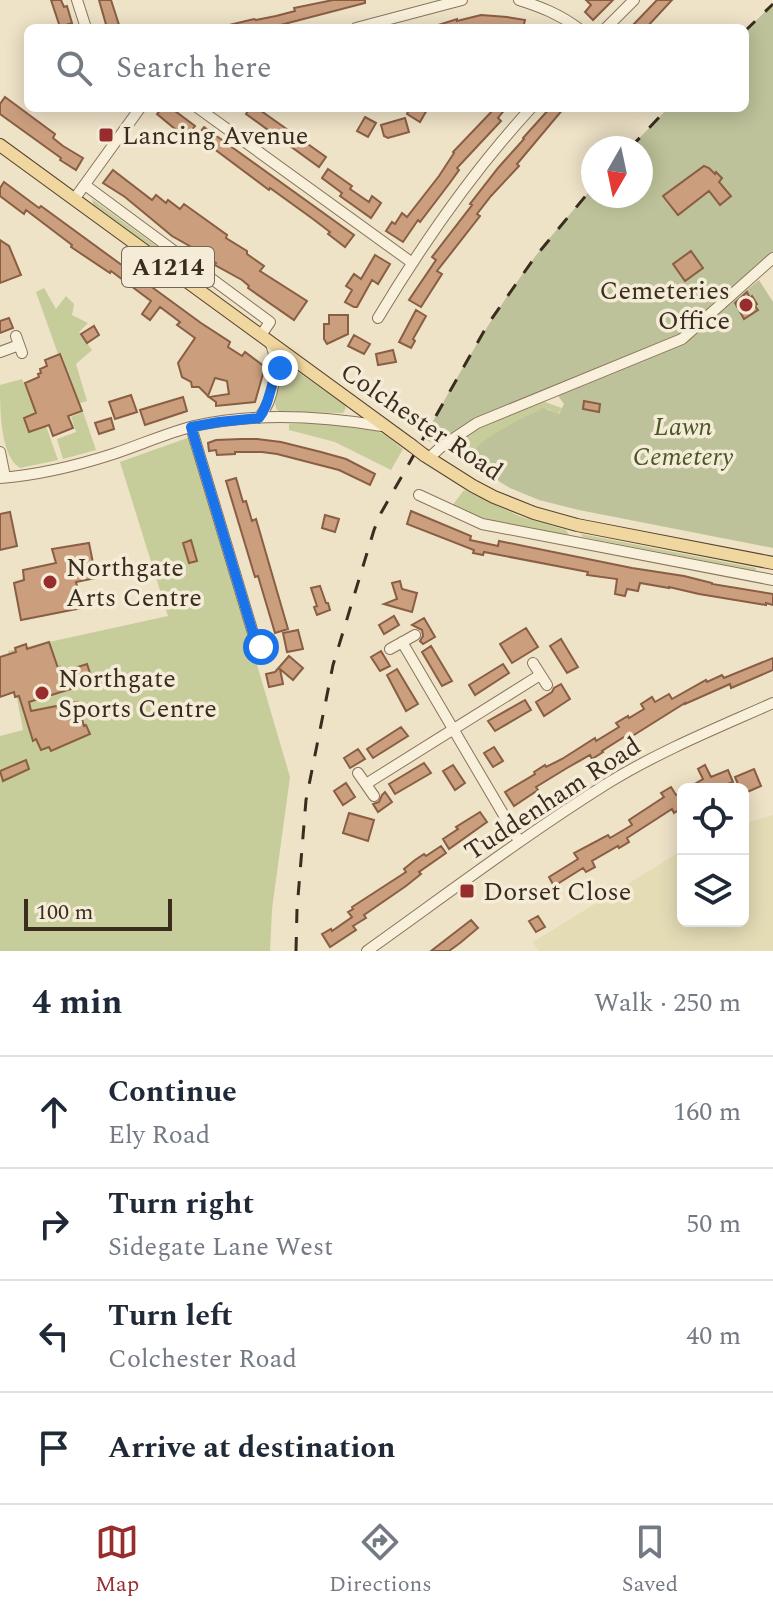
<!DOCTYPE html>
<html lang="en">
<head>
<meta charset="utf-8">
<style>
	body { margin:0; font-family:Spectral,serif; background:#f2f2f3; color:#1f2937 }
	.controls { position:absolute; right:24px; bottom:24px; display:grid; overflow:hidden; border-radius:12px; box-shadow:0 4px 20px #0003 }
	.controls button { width:72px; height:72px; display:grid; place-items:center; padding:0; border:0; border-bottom:2px solid #e0e1e3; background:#fff; color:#1f2937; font:40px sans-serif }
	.compass { position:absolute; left:581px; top:136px; width:72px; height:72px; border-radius:50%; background:#fff; box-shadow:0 4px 20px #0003; rotate:189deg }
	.scale { position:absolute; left:24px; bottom:20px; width:148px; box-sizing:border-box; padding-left:8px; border:4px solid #3a2d20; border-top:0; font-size:22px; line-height:28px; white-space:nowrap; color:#3a2d20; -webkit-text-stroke:6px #f5ecd7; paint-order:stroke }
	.stop { position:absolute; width:24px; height:24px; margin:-18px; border:6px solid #1a73e8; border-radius:50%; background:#fff }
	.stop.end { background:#1a73e8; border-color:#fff; box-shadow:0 2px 8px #0008 }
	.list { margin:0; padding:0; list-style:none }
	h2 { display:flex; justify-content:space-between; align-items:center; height:104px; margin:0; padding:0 32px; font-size:34px }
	h2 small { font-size:26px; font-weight:400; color:#747a83 }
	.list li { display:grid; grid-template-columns:52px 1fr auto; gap:24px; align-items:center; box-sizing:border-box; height:112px; padding:0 32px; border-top:2px solid #e0e1e3 }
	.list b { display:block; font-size:30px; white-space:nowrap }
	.list p { margin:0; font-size:26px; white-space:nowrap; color:#747a83 }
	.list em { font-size:26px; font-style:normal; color:#747a83 }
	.icon { flex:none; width:44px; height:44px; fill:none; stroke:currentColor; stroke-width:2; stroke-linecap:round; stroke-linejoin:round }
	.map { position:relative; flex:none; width:773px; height:951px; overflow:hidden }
	.search { position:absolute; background:#fff; box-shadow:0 4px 20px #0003; left:24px; right:24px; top:24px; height:88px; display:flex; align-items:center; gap:20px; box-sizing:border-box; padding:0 28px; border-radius:12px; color:#747a83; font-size:30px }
	.sheet { height:552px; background:#fff }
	nav { display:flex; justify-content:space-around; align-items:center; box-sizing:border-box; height:112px; border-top:2px solid #e0e1e3; background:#fff; font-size:22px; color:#747a83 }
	nav a { display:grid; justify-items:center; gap:4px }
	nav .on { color:#982d2e }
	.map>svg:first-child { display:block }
	.farmland { fill:#e4dcb5 }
	.green { fill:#c7cc9b }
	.cemetery { fill:#bdc29a }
	.building { fill:#cb9e7e; stroke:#895e43; stroke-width:2 }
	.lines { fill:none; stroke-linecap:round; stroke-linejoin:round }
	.minor-casing { stroke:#8a745c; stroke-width:12 }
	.major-casing { stroke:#584330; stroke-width:14 }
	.minor { stroke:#f9f0db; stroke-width:10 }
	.major { stroke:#f0d7a0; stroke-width:12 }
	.rail { stroke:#3a2d20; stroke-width:3; stroke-dasharray:14 14; stroke-linecap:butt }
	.major-bridge-casing { stroke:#584330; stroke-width:14; stroke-linecap:butt }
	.major-bridge { stroke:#f0d7a0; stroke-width:12 }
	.route { stroke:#1a73e8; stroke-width:10 }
	.poi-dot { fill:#982d2e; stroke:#f5ecd7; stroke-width:3 }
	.labels { text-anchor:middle; stroke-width:7; stroke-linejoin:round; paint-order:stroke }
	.shield { fill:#f5ecd7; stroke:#726657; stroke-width:2 }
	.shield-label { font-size:24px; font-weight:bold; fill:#3a2d20 }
	.poi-label { font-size:26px; fill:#3a2d20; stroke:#f5ecd7; text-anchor:start }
	.street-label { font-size:26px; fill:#3a2d20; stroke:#f5ecd7 }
	.park-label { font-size:26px; font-style:italic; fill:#4a5627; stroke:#f5ecd7 }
</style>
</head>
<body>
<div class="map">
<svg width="773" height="951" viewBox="0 0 773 951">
	<rect width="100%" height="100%" fill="#eee2c7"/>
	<path class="farmland" d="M773 815V951H539L533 942 683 850V921H743V824Z"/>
	<path class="green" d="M92 199 206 282 186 272 93 204Z
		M44 288 56 309 66 296 74 304 72 315 88 323 79 332 92 350 76 364 87 401 80 403 61 353 58 354 36 292Z
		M290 369 295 370 345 405 346 408 343 413 282 412 277 410C271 397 276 374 290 369Z
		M22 379 36 413 24 418 29 432 46 426 58 460 20 468C0 456 0 408 0 385Z
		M545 402 562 408 558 414 547 409 474 455 477 468 467 458 444 451 481 426 531 405Z
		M83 412 96 450 63 459 57 439 76 432 71 417Z
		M314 423C336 424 361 423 381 433 389 437 396 444 403 449L391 470 335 442 289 430V424Z
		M190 437 290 777 272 909 270 951H0V736L23 730 8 651 168 616 120 462Z
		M464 490 519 516 566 530 569 535V537C529 529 489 523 452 506Z
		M581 534 756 568V571L583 537Z"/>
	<path class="cemetery" d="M773 4V252L679 335 480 416 434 444 424 438C457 376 492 315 534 258 552 234 573 211 593 187V196H641V148H630L668 108H745V31Z
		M759 280 773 302V548L579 510 539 500 510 488 477 468C476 462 473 455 476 449 484 436 528 416 543 408L559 414 564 404 559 397V395L679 346Z"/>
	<path class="building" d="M51 0H61L64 7 67 6 72 23 60 27Z
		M99 0H111L120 28H107Z
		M333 0H365V3L269 28H229V25L254 19 256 20 276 16 295 11 294 8Z
		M586 0H613L593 20 585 12 591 5Z
		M657 0H672L646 28H639L634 24Z
		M481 15 507 17 525 20 523 28H435V26L457 19V21Z
		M5 97 55 134 53 138 63 146 83 158 76 170 60 160 61 158 0 114V104Z
		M162 108H171L195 126 186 138 157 114Z
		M250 108H257L326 157 319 167 246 114Z
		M410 108H428L420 122 407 114Z
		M495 108H506L498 118 501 121 457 168 459 170 449 184 420 222 418 220 403 242 386 231 392 222 395 224 402 213 407 217 439 176 454 153 453 152Z
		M550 108H564L517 164 519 166 491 196 477 214 480 216 437 271 442 274 421 307 409 300 436 260 432 257 472 205 470 204 498 168 524 139 523 138Z
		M365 117 376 123 368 137 357 131Z
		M405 118 409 132 388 138 384 136 381 125Z
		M204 127 354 235 345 247 328 234 330 232 313 219 270 188 269 190 197 136Z
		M704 166 709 168 715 174 716 172 722 178 719 182 731 196 720 205 709 191 678 215 663 196Z
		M328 169 352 186 350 189 369 202 372 196 381 203 371 218 340 196 342 193 322 178Z
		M113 170 152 200 156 195 166 203 168 200 180 209 184 204 227 235 226 238 247 251V254L264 266 260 271 307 301 294 320 248 288 249 286 242 280 215 265 216 263 208 259 209 257 172 236 125 197 103 183Z
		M4 182 39 208 41 206 201 323 230 342 228 347 242 356 245 352 265 367 255 402 216 406V402L209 397 229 394 227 381 215 378 208 396 199 387H192L191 382 182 377 178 363 195 338 177 325 180 322 160 307 150 320 142 314 151 301 111 271 110 273 71 247 72 245 26 210 24 214 0 196V188Z
		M0 240 9 246 21 275 0 283Z
		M691 251 703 268 685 281 673 264Z
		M375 255 390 264 378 284 372 280 357 307H354L345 302 352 290 346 286 354 274 361 279Z
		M747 292 750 298 752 296 757 304 755 306 758 310 744 319 735 303Z
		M416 310 426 316 413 339 415 341 411 348 399 342Z
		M329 315H348V334L327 344 324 339V324H329Z
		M9 318 13 328 0 333V321Z
		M94 326 99 335 87 343 81 334Z
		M354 335 370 344 364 354 348 346Z
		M393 350 396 362 378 365 376 354Z
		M60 354 82 411 68 416 73 428 53 436 49 425 29 432 24 418 36 413 25 383 39 377 38 374 41 373 40 369 47 366 45 360Z
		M131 395 137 412 115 419 109 402Z
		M183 397 187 411 145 425 140 410Z
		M584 401 600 404 599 412 583 409Z
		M111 418 114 429 99 434 95 423Z
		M241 439H257L281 442 321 452 346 459 375 474 370 485 339 470 277 454 262 452H235V454L217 455 216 450 209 451 208 443 216 440Z
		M236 478 243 502 246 501 252 521 256 519 288 629 275 633 258 576 255 577 226 481Z
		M411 511 471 536 470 540 498 546 499 541 632 568 684 576 712 583V584L773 594V605L766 603V605L699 594 669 587V588L640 583 638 591 627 589 625 596 615 594 617 579 587 575 588 572 484 552 483 555 473 553 474 550 407 524Z
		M10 512 17 546 0 550V514Z
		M325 515 339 519 335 532 322 528Z
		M191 540 197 561 189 563 183 543Z
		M89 543 96 578 76 582 82 608 21 620 14 583 24 580 23 570 56 563 52 549Z
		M400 581 402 589 417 593 412 612 384 604 397 599 392 583Z
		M320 586 326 603H328L330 610 317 615 314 607 317 606 311 588Z
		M394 616 399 625 384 634 379 625Z
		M424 618 435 637 423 644 420 641 423 636 422 630 412 625Z
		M526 628 538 647 512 663 500 644Z
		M298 630 303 649 287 652 283 633Z
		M561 639 578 667 567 673 550 646Z
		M49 642 58 668 60 667 62 672 87 664 93 682 29 702 31 711 77 702 84 726 86 725 90 734 51 751 49 747 41 750 36 739 33 741 19 696 15 697 14 692 0 697V657L16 652 15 648 26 644 27 649Z
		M431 646 452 681 442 686 422 652Z
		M381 651 390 666 380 671 371 657Z
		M289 656 303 668 293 680 280 669 283 684 269 687 266 674 275 672Z
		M773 658V670L731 688 730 684 685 704V703L626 740 624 737 602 751 603 752 592 759 590 755 567 768 536 787 538 790 514 806 505 792 535 774 534 772 545 765 546 767 562 759 595 738 596 741 619 727 616 723 628 716 629 718 644 709 641 704 652 697 655 702 669 694 672 699 706 680 707 682 722 675 724 678Z
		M503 664 509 673 475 695 469 685Z
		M397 669 418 704 406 711 387 675Z
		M561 684 570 699 544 716 536 702 552 692 554 688Z
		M525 700 531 710 495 731 488 721Z
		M401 727 408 736 373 758 367 749Z
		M494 747 503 761 493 767 484 753Z
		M358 749 365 759 350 768 344 758Z
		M26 760 29 769 3 781 0 771Z
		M424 763 431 773 395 794 389 784Z
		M453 765 465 783 455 790 443 771Z
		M705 765 711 777 728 770 733 782 715 789H686L703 779 698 769Z
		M754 769 761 786 743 794V789H740L735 777Z
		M346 783 355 797 343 805 334 791Z
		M671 787 676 795 683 791V807L674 813 672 809 627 838 629 842 619 848 618 846 592 861 595 867 586 872 583 868 554 886 549 877 578 859 574 853 608 835 610 838 632 825 629 820 664 797 661 793Z
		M385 792 392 802 378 812 373 804 379 802 382 795Z
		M480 812 487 822 449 849 443 839 458 829 456 827Z
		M349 813 374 820 368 841 343 833Z
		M441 846 446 853 419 872 421 874 406 886 364 915 366 918 353 926 356 930 330 947 322 934 331 929 332 931 352 917 348 912 353 909 352 907 406 872 404 869 415 860 424 854 426 856Z
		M538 916 545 927 536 932 529 921Z
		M471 920 478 928 460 943 449 951H431Z"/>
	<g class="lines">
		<g class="minor-casing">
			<path id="minor" d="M77 0 86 28
				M519 0C541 7 559 14 578 28
				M356 28 462 0
				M606 28 634 0
				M198 108 411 262
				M85 185 270 322 261 335
				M75 198 140 108
				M378 318C423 243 472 172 531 108
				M16 336 22 353
				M0 352 19 345
				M259 418C274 400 280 364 270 342
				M191 427 253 633 261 647
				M0 452 5 477
				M429 458 441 447 477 423 682 339 773 258
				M0 478C39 475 76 466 113 454 140 445 167 433 194 426 255 412 321 416 382 426
				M419 495 482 524 773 580
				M402 642 519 841
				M390 649 415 635
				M533 663 547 685
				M358 773 374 796
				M366 784 540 675
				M367 951C447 894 525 835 608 783 660 751 717 728 773 703"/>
		</g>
		<g class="major-casing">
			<path id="major" d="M0 145 411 445
				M424 455 473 486 494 497 534 513 577 525 773 563"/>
		</g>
		<use href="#minor" class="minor"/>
		<use href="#major" class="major"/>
		<path class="rail" d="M745 31 773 4
			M630 148 668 108
			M296 951 297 909 306 800 333 665 374 530 381 513 488 324 535 257 593 187"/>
		<g class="major-bridge-casing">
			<path id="major-bridge" d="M411 445 424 455"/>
		</g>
		<use href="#major-bridge" class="major-bridge"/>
	</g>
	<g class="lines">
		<path class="route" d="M261 647 253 633 191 427 219 422 259 418C271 403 269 383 280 368"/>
	</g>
	<g class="poi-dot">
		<rect x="98" y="127" width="16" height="16" rx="4"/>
		<circle cx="746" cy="305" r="8"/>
		<circle cx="50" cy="582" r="8"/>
		<circle cx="42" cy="693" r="8"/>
		<rect x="459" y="883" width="16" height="16" rx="4"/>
	</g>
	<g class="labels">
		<rect class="shield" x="122" y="247" width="92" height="40" rx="6"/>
		<g class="shield-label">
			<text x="168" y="275">A1214</text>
		</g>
		<g class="poi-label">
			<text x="122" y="144">Lancing Avenue</text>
			<text x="730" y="299" text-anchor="end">Cemeteries<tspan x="730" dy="30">Office</tspan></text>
			<text x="66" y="576">Northgate<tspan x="66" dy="30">Arts Centre</tspan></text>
			<text x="58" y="687">Northgate<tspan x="58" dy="30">Sports Centre</tspan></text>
			<text x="483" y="900">Dorset Close</text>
		</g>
		<g class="street-label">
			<text transform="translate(422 421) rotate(34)" y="9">Colchester Road</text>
			<text transform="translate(552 798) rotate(-33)" y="9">Tuddenham Road</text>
		</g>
		<g class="park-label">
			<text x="683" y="435">Lawn<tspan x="683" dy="30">Cemetery</tspan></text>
		</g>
	</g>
</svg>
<div class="controls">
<button><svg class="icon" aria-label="locate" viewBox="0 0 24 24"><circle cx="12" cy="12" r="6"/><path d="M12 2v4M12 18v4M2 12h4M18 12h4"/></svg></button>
<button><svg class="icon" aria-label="layers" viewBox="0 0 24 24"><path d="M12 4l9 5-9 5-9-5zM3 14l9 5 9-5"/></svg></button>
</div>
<svg class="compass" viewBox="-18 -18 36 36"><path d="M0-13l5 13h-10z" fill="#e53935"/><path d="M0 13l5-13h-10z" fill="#747a83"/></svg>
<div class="scale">100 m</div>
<div class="stop" style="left:261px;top:647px"></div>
<div class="stop end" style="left:280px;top:368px"></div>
<div class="search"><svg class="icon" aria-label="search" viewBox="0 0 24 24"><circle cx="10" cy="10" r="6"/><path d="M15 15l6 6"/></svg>Search here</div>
</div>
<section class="sheet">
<h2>4 min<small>Walk · 250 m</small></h2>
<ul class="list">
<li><svg class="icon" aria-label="ahead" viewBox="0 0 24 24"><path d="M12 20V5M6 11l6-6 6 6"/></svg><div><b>Continue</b><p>Ely Road</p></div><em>160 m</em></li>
<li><svg class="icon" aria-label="right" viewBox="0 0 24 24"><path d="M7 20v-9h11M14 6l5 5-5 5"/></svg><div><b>Turn right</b><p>Sidegate Lane West</p></div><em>50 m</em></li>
<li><svg class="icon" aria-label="left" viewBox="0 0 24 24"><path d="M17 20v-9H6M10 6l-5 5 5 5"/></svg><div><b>Turn left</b><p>Colchester Road</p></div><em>40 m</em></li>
<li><svg class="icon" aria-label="arrive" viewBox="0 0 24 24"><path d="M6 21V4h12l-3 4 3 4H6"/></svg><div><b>Arrive at destination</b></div></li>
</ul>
</section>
<nav>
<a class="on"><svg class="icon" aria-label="map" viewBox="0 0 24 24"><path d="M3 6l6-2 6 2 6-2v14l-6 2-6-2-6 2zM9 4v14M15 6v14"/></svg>Map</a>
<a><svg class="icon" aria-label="directions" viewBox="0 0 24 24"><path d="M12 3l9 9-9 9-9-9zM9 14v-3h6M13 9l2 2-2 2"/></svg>Directions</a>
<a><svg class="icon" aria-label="saved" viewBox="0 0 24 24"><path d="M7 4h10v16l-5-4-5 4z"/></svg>Saved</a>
</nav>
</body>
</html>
